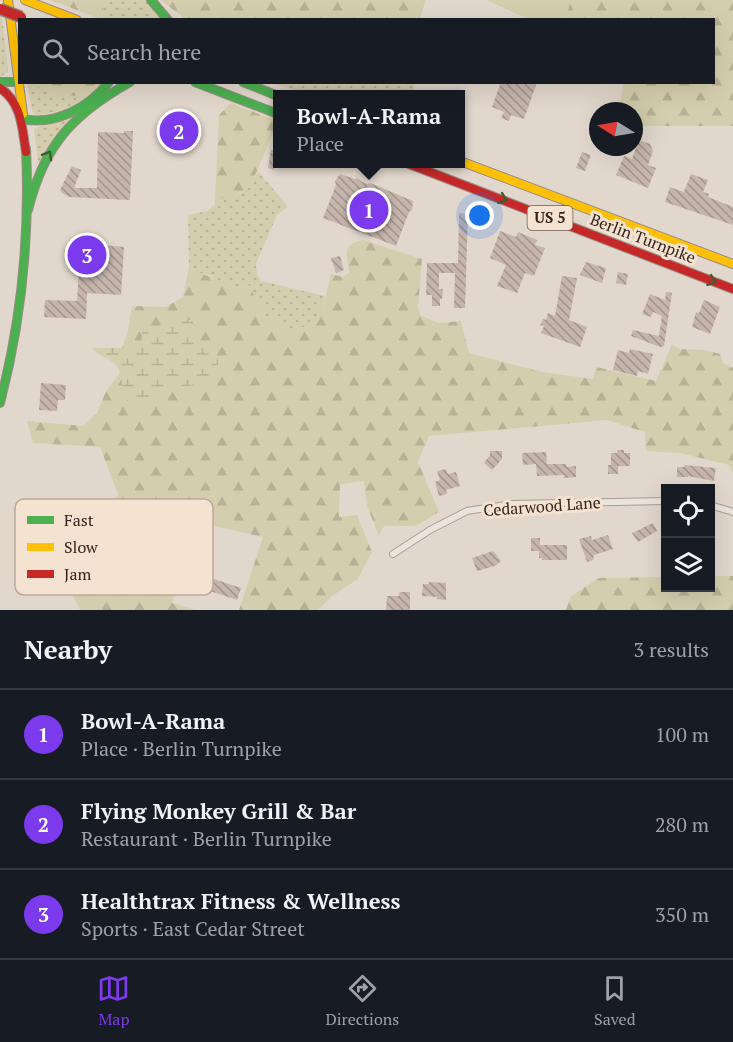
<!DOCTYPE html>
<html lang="en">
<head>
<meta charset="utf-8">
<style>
	body { margin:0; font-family:"PT Serif",serif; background:#242831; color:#f1f3f6 }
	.controls { position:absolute; right:18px; bottom:18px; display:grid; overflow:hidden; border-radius:0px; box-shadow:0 6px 24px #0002 }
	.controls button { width:54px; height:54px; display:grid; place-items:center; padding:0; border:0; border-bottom:2px solid #363941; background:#171b24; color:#f1f3f6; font:30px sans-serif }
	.compass { position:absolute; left:589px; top:102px; width:54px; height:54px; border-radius:50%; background:#171b24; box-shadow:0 6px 24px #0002; rotate:281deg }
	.you { position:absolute; left:480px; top:216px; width:21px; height:21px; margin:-15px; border:4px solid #fff; border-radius:50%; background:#1a73e8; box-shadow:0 0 0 9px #1a73e833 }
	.badge { display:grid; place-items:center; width:39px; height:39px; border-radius:50%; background:#7c3aed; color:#fff; font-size:20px; font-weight:700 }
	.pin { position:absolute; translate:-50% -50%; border:3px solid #fff; box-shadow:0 2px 6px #0006 }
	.popup { position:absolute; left:273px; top:90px; width:192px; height:78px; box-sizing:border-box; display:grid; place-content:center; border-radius:0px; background:#171b24; filter:drop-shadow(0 2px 4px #0005); font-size:20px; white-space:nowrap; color:#9ea1a6 }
	.popup b { font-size:22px; color:#f1f3f6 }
	.popup::after { content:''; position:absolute; left:50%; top:100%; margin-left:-12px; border:12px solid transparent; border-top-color:#171b24 }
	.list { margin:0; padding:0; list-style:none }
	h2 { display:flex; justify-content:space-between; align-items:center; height:78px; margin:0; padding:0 24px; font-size:26px }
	h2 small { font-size:20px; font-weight:400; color:#9ea1a6 }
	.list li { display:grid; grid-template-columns:39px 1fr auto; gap:18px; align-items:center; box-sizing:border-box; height:90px; padding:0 24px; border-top:2px solid #363941 }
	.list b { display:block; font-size:22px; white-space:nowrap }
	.list p { margin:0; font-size:20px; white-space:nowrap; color:#9ea1a6 }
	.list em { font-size:20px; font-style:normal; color:#9ea1a6 }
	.icon { flex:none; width:33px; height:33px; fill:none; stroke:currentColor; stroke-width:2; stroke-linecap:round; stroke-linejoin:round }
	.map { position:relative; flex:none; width:733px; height:610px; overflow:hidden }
	.search { position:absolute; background:#171b24; box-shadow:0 6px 24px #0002; left:18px; right:18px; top:18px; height:66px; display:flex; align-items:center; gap:15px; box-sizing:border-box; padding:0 21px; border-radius:0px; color:#9ea1a6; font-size:22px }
	.sheet { height:348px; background:#171b24 }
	nav { display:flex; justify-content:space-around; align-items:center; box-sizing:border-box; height:84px; border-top:2px solid #363941; background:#171b24; font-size:16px; color:#9ea1a6 }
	nav a { display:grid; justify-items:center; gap:3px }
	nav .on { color:#7c3aed }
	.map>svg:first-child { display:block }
	.grass { fill:url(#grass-dots) }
	.forest { fill:url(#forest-firs) }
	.wetland { fill:url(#wetland-marsh) }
	.park { fill:#d5ceae }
	.building { fill:url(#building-back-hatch) }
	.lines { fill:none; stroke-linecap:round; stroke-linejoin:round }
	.street-casing { stroke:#a89d95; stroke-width:8 }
	.fast-casing { stroke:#978c85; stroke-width:10 }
	.slow-casing { stroke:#978c85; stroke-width:10 }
	.jam-casing { stroke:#978c85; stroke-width:10 }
	.street { stroke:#ebe4dd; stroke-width:6 }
	.fast { stroke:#4caf50; stroke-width:8 }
	.slow { stroke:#ffc107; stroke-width:8 }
	.jam { stroke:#c62828; stroke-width:8 }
	.jam-bridge-casing { stroke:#8d837c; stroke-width:13; stroke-linecap:butt }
	.jam-bridge { stroke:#c62828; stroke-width:10 }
	.oneway { stroke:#3f5c31 }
	.labels { text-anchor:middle; stroke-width:6; stroke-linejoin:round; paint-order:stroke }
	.shield { fill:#f4e3d1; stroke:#6f5d53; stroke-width:1.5 }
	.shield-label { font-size:15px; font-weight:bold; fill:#36241d }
	.street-label { font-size:16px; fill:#36241d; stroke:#f4e3d1 }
	.key { fill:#f4e3d1; stroke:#bbaa9b; stroke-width:1.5 }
	.key-label { font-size:16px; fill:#36241d }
</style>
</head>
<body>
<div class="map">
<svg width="733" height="610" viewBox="0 0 733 610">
	<defs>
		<pattern id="grass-dots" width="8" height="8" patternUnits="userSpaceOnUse" patternTransform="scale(1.5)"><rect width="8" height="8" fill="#d5ceae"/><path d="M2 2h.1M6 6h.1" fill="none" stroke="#b7b195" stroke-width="1.8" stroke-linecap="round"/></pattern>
		<pattern id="forest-firs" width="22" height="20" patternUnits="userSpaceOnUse" patternTransform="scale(1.5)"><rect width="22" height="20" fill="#d5ceae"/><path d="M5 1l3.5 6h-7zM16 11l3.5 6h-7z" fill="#b7b195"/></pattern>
		<pattern id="wetland-marsh" width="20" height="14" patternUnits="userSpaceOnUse" patternTransform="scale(1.5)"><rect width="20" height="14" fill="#d5ceae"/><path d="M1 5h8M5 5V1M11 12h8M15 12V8" fill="none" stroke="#b7b195"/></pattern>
		<pattern id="building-back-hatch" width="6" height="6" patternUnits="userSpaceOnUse" patternTransform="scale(1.5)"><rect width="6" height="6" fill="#c6b5ad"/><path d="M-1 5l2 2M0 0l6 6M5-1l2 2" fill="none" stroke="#a2938c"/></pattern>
	</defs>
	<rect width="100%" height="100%" fill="#e2d7cc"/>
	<path class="grass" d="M46 0 98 18 102 17 104 0H146L163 19H101Z
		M0 16 2 17 8 67V72L0 77Z
		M398 82 399 85 416 83 411 94H307L271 83Z
		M27 83H103C87 100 61 113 38 118L32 111Z
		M84 106 40 162H38L34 129Z
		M258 171 288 207 277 215 256 264 257 274 261 281 325 296 323 308H320L316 325 288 330 266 316 248 284 231 289 210 275 195 272 189 266 188 215 208 211 215 204V198C239 197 248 192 258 171Z"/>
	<path class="forest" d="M50 0H104L102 17 98 18Z
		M161 0H426L419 20 185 19Z
		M570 0H733V126H634V111H618L624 83 714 82V20H566Z
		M34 83H103C98 87 94 92 88 94 71 98 45 96 34 83Z
		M231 103 277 121V124L250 187 229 198H215L219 115Z
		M363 240 422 259 418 307 420 315 439 323 461 321 469 353 542 372 593 379 596 367 656 381 672 344 679 349 705 350 720 354 723 363 733 368V473L729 465 680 453 646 451 645 432 607 420 429 436 418 462 439 512 416 526H384L379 536 367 506 364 481 340 484 339 517 357 515 372 552 358 579 332 596 318 610H239L263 537 198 522 172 603 196 610H80L48 546 61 536 79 504 97 514 100 536 109 524 110 509 118 494 100 447 33 443 27 421 83 426 97 413 106 391 120 373 122 348 128 331 132 306 166 307 183 297 189 266C200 278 216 273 231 289L248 284 266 316 288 329 316 325 320 308H323L331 274 343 277 350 272C346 255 341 244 363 240Z
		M711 576H733V610H566L571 596 599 578 665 577 666 588H710Z"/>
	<path class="wetland" d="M193 319C192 339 201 349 218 358V366L227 367 226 372 214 373 207 383C190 384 151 392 142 406L129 403C120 392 124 376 116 365 111 359 99 357 92 348H140L143 329Z"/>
	<path class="park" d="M486 0H570L566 19H528Z"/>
	<path class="building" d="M501 82H528L536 85 524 119 511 115 509 121 501 118 504 112 492 107Z
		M176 117 195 120 194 144H190V149H180L181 143H164L165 119 176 120Z
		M124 131H133L130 200 69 197 62 193 60 190 72 166 81 170 74 188H97L98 132 124 133Z
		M639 140 650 144 653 151 648 165 656 168 648 188 616 175 624 156 632 159Z
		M271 150 278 152V162L276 161 274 170 268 168Z
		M582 152 591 155 585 171 576 168Z
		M340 174 355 179 357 178 362 182 368 184 370 183 413 201 412 210 409 212 396 246 323 218 336 185 335 181Z
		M691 174 708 180 703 192 709 194 708 197 733 207V225L665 202 670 187 684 192Z
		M459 213 468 214 465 308H454L455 273H439V289H443L442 299H440V306H432V295H426L427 263H458Z
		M500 231 516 237 518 232 525 235 537 240 535 245 545 248 534 276 525 273 517 293 497 286 506 265 490 258Z
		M102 245 124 247 121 295 87 293 86 319 44 317 45 300 77 301 79 268H75L76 259 80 257V246L102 247Z
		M340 256 344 270 336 273 331 258Z
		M586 262 606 268 602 283 580 275Z
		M618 272 628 274 626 285 616 283Z
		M562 276 577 278 569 320 587 327 580 347 541 333 544 326 540 325 543 319 546 320 548 313 555 316Z
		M666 292 672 293 664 346 660 347 631 336 633 330 659 336 662 316 653 312 651 317 642 314 650 294 665 300Z
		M704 300 720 307 710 334 692 327 696 312 699 313Z
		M630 349 653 354 648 374 638 371 637 376 613 370 618 350 629 353Z
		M41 383 66 385 65 400H58L57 411 39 410Z
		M617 450H624V453H630V466H618V474H608V465H611V453H617Z
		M490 451H502V459L492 470 484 463 490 455Z
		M546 452 547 464H566L567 467 576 466V477L564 478V475L537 476 536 464 523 465 522 453Z
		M684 465 716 468 714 481 688 476V477H677V467H684Z
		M446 469 448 474 456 472 460 486 446 490 447 494 439 496 435 482 440 480 437 471Z
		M653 523 657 531 638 542 632 533Z
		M608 535 613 549 594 555 593 560 587 562 579 539 591 536 592 540Z
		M531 538H540V545H567V560H542V558H539V551H531Z
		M493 551 501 561 495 566 477 571 472 558Z
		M202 575 241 588 237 600 198 587Z
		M429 582 446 583V600L437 599V597L422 596 423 584H429Z
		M399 592H410V610H386L387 596H399Z"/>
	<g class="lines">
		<g class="street-casing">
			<path id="street" d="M710 505 733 512
				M393 554 430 530 467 511 512 504 666 501"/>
		</g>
		<g class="fast-casing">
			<path id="fast" d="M151 0 168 20
				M0 82H19
				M195 82 278 114
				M243 82 278 96
				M23 119C55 126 89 107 109 82
				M28 210C44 145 72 115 130 82
				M0 403C22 319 30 235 26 148"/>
		</g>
		<g class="slow-casing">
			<path id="slow" d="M8 0 23 114
				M25 0 77 20
				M460 161 733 264"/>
		</g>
		<g class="jam-casing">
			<path id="jam" d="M0 88C22 103 22 128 26 152
				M409 164 733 289"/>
		</g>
		<use href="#street" class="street"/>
		<use href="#fast" class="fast"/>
		<use href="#slow" class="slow"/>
		<use href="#jam" class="jam"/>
		<g class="jam-bridge-casing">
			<path id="jam-bridge" d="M0 9 21 17"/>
		</g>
		<use href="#jam-bridge" class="jam-bridge"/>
	</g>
	<defs><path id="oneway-chevron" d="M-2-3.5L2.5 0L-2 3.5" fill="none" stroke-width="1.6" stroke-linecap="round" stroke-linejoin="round" transform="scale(1.5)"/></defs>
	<g class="oneway">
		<use href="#oneway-chevron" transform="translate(48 155) rotate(-60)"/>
		<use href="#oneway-chevron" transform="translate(503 199) rotate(21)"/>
		<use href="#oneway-chevron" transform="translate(712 281) rotate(21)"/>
	</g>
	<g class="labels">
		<rect class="shield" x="527.5" y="206" width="45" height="24" rx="4.5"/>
		<g class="shield-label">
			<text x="550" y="223">US 5</text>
		</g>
		<g class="street-label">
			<text transform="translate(643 238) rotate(21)" y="6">Berlin Turnpike</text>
			<text transform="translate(542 506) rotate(-4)" y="6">Cedarwood Lane</text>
		</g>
	</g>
	<rect x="15" y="499" width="198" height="96" rx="9" class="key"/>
	<rect x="27" y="516" width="27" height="8" fill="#4caf50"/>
	<rect x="27" y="543" width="27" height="8" fill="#ffc107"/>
	<rect x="27" y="570" width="27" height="8" fill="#c62828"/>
	<g class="key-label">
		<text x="64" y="526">Fast</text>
		<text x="64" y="553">Slow</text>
		<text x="64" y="580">Jam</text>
	</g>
</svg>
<div class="controls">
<button><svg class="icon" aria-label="locate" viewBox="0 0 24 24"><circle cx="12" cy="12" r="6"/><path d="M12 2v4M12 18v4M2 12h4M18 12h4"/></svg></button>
<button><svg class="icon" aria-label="layers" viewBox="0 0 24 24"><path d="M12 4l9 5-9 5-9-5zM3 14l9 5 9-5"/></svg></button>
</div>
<svg class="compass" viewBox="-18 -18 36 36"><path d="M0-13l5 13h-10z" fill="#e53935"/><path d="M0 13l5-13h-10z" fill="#9ea1a6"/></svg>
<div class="you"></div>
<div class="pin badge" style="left:369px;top:210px">1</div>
<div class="popup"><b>Bowl-A-Rama</b>Place</div>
<div class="pin badge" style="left:179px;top:131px">2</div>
<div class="pin badge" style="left:87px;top:255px">3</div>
<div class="search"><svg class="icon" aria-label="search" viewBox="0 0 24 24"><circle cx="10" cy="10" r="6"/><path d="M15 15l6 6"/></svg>Search here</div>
</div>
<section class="sheet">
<h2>Nearby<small>3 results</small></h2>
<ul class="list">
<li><span class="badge">1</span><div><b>Bowl-A-Rama</b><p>Place · Berlin Turnpike</p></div><em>100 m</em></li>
<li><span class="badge">2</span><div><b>Flying Monkey Grill &amp; Bar</b><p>Restaurant · Berlin Turnpike</p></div><em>280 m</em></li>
<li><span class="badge">3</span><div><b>Healthtrax Fitness &amp; Wellness</b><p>Sports · East Cedar Street</p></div><em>350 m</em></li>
</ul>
</section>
<nav>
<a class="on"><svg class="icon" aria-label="map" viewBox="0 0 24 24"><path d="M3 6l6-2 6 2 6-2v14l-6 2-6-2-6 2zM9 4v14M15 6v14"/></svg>Map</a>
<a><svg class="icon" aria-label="directions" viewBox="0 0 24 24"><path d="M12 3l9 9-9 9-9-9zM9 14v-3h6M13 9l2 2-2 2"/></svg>Directions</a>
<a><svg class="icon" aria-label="saved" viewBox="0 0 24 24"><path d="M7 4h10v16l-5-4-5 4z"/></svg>Saved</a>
</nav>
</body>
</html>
